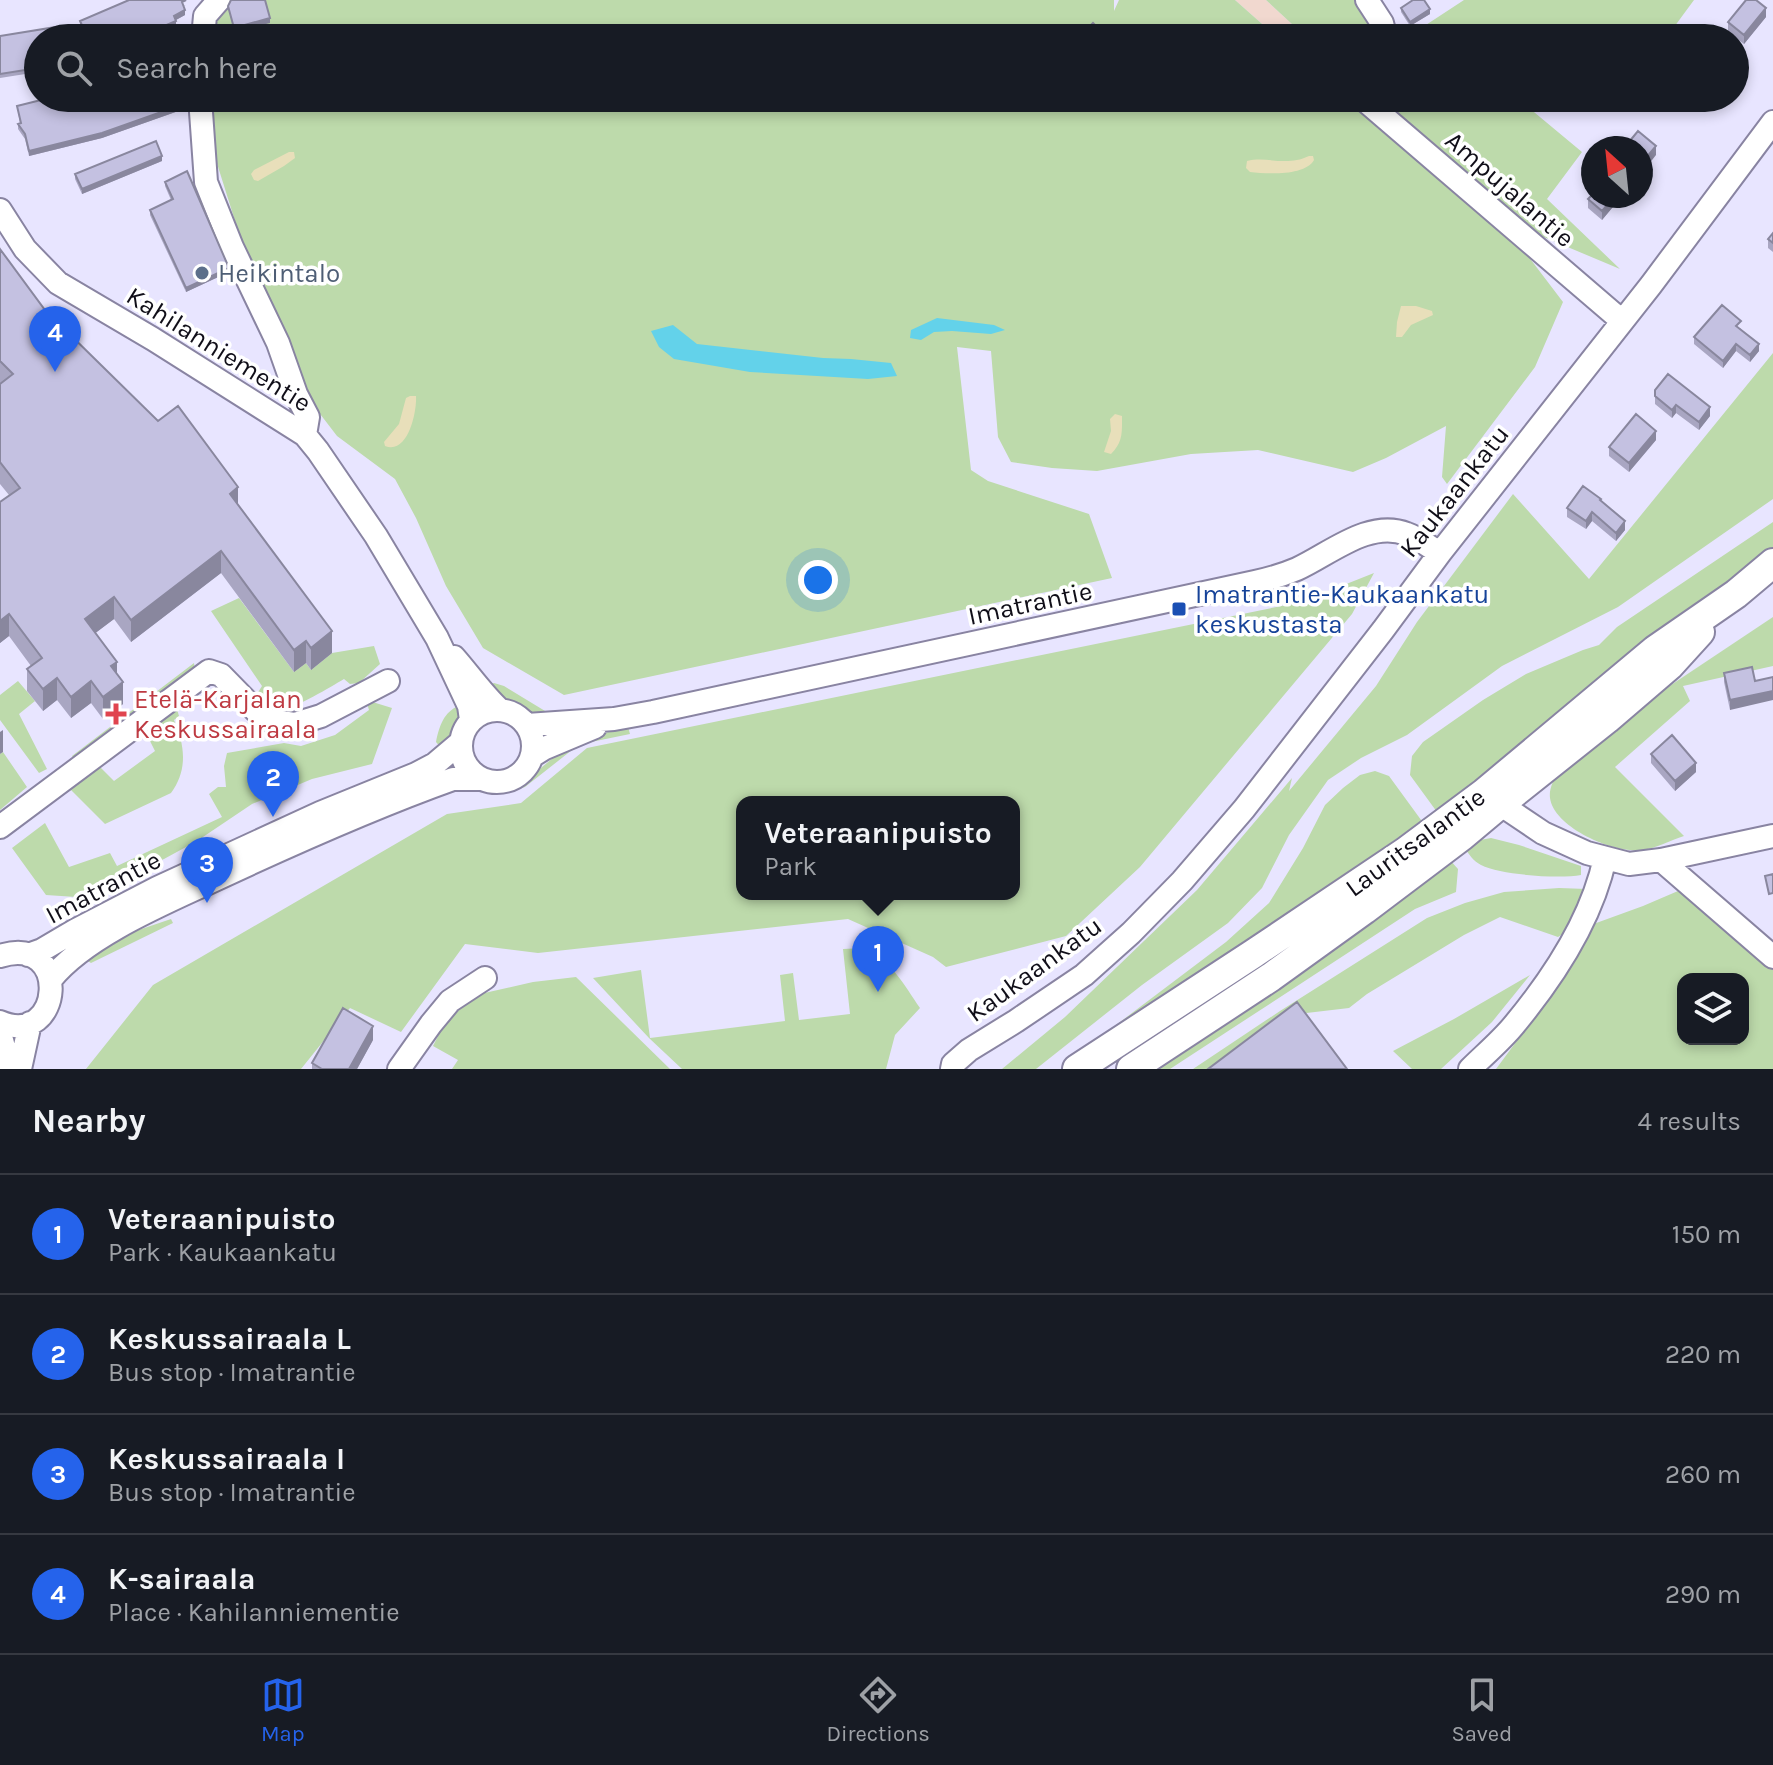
<!DOCTYPE html>
<html lang="en">
<head>
<meta charset="utf-8">
<style>
	body { margin:0; font-family:Karla,sans-serif; background:#20242c; color:#f1f3f6 }
	.controls { position:absolute; right:24px; bottom:24px; display:grid; overflow:hidden; border-radius:16px; box-shadow:0 4px 12px #0003 }
	.controls button { width:72px; height:72px; display:grid; place-items:center; padding:0; border:0; border-bottom:2px solid #363941; background:#171b24; color:#f1f3f6; font:40px sans-serif }
	.compass { position:absolute; left:1581px; top:136px; width:72px; height:72px; border-radius:50%; background:#171b24; box-shadow:0 4px 12px #0003; rotate:333deg }
	.you { position:absolute; left:818px; top:580px; width:28px; height:28px; margin:-20px; border:6px solid #fff; border-radius:50%; background:#1a73e8; box-shadow:0 0 0 12px #1a73e833 }
	.badge { display:grid; place-items:center; width:52px; height:52px; border-radius:50%; background:#2563eb; color:#fff; font-size:26px; font-weight:700 }
	.pin { position:absolute; translate:-50% -66px; filter:drop-shadow(0 2px 4px #0008) }
	.pin::after { content:''; position:absolute; top:42px; width:28px; height:24px; background:inherit; clip-path:polygon(0 0,100% 0,50% 100%) }
	.popup { position:absolute; left:736px; top:796px; width:284px; height:104px; box-sizing:border-box; display:grid; place-content:center; border-radius:16px; background:#171b24; filter:drop-shadow(0 2px 6px #0005); font-size:26px; white-space:nowrap; color:#9ea1a6 }
	.popup b { font-size:30px; color:#f1f3f6 }
	.popup::after { content:''; position:absolute; left:50%; top:100%; margin-left:-16px; border:16px solid transparent; border-top-color:#171b24 }
	.list { margin:0; padding:0; list-style:none }
	h2 { display:flex; justify-content:space-between; align-items:center; height:104px; margin:0; padding:0 32px; font-size:34px }
	h2 small { font-size:26px; font-weight:400; color:#9ea1a6 }
	.list li { display:grid; grid-template-columns:52px 1fr auto; gap:24px; align-items:center; box-sizing:border-box; height:120px; padding:0 32px; border-top:2px solid #363941 }
	.list b { display:block; font-size:30px; white-space:nowrap }
	.list p { margin:0; font-size:26px; white-space:nowrap; color:#9ea1a6 }
	.list em { font-size:26px; font-style:normal; color:#9ea1a6 }
	.icon { flex:none; width:44px; height:44px; fill:none; stroke:currentColor; stroke-width:2; stroke-linecap:round; stroke-linejoin:round }
	.map { position:relative; flex:none; width:1773px; height:1069px; overflow:hidden }
	.search { position:absolute; background:#171b24; box-shadow:0 4px 12px #0003; left:24px; right:24px; top:24px; height:88px; display:flex; align-items:center; gap:20px; box-sizing:border-box; padding:0 28px; border-radius:44px; color:#9ea1a6; font-size:30px }
	.sheet { height:584px; background:#171b24 }
	nav { display:flex; justify-content:space-around; align-items:center; box-sizing:border-box; height:112px; border-top:2px solid #363941; background:#171b24; font-size:22px; color:#9ea1a6 }
	nav a { display:grid; justify-items:center; gap:4px }
	nav .on { color:#2563eb }
	.map>svg:first-child { display:block }
	.industrial { fill:#f1d8cf }
	.green { fill:#bddaab; fill-rule:evenodd }
	.sand { fill:#e8dfba }
	.water { fill:#63d2ea }
	.lines { fill:none; stroke-linecap:round; stroke-linejoin:round }
	.minor-casing { stroke:#8984a2; stroke-width:26 }
	.major-casing { stroke:#8984a2; stroke-width:32 }
	.minor { stroke:#fff; stroke-width:22 }
	.major { stroke:#fff; stroke-width:28 }
	.wall { fill:#a9a6c2 }
	.shaded-wall { fill:#89879e }
	.building { fill:#c4c1e1; stroke:#89879e; stroke-width:2 }
	.service-dot { fill:#5c6f8a; stroke:#fff; stroke-width:3 }
	.transit-dot { fill:#1a4fb4; stroke:#fff; stroke-width:3 }
	.health-dot { fill:#e0444e; stroke:#fff; stroke-width:3 }
	.labels { text-anchor:middle; stroke-width:7; stroke-linejoin:round; paint-order:stroke }
	.street-label { font-size:26px; fill:#100e18; stroke:#fff }
	.service-label { font-size:26px; fill:#4e5e75; stroke:#fff; text-anchor:start }
	.transit-label { font-size:26px; fill:#164399; stroke:#fff; text-anchor:start }
	.health-label { font-size:26px; fill:#be3a42; stroke:#fff; text-anchor:start }
</style>
</head>
<body>
<div class="map">
<svg width="1773" height="1069" viewBox="0 0 1773 1069">
	<rect width="100%" height="100%" fill="#e8e5ff"/>
	<path class="industrial" d="M1235 0H1266L1307 38H1278Z"/>
	<path class="green" d="M205 0H1114V11L1119 0H1235L1278 38H208Z
		M1266 0H1359L1376 26V38H1307Z
		M1464 0H1694L1666 38H1561L1554 32 1517 26 1506 38H1406Z
		M210 98H1347L1528 256 1563 302 1535 367 1447 484 1442 477 1446 426 1386 458 1353 472 1258 450 1191 454 1097 471 1052 468 1011 462 998 437 991 351 957 347 971 470 988 481 1089 514 1112 578 564 695 483 648 446 586 416 518 395 479 337 436 304 393 242 243 214 154Z
		M1397 98H1517L1582 152 1547 199 1620 269 1539 235 1396 113Z
		M1773 353V499L1618 607 1502 666 1407 735 1361 758 1328 780 1289 835 1262 888 1228 923 1142 985 1036 1069H1002L1065 1017 1197 890 1292 778 1289 791 1376 686 1417 622 1513 494 1589 579Z
		M1773 522V548L1626 667 1437 812 1410 775 1412 756 1423 742 1483 700 1526 674 1583 650 1599 645 1617 627Z
		M1374 573 1352 614 1140 867 1066 936 946 967 933 957 848 919 538 953 465 944 401 1032 350 1008 301 1069H86L153 985 447 814 521 803 587 748 1301 602ZM742 802H1014V894H742Z
		M239 598 294 672 306 663 311 670 332 653 374 646 380 664 359 683 350 684 344 679C330 687 297 708 283 708 274 708 264 703 257 698V694L262 686 211 611Z
		M1773 617V666L1683 686 1690 701 1615 767 1684 836C1671 840 1654 849 1642 850 1615 854 1554 828 1550 798 1549 789 1553 781 1557 774L1650 699Z
		M194 663 195 671 74 761 72 756Z
		M18 681 35 701 19 714 47 769 39 773 0 720V695Z
		M494 683 504 686 550 714C528 717 504 701 489 685Z
		M366 700 392 708 372 764 312 779 252 804 197 841 164 859 76 897 46 895 12 848 45 823 69 867 110 853 117 866 222 817 209 794 218 787H226L224 766 227 753 284 743 301 746 335 735 369 710Z
		M176 706 179 716 174 720C185 745 188 770 171 793L105 824 67 786 98 765 114 781 155 751 148 737 152 721Z
		M459 706C460 724 453 736 441 748L436 742C439 727 444 711 459 706Z
		M628 727 630 734 591 742 572 750 525 787 504 794 461 788C467 787 474 785 480 785 492 787 499 791 511 787 531 780 550 758 568 747 586 736 608 733 628 727Z
		M3 752 27 787 0 810V754Z
		M1375 771 1389 776 1424 824 1412 832 1409 830 1310 900 1083 1050 1226 942 1269 903 1303 848 1325 805 1343 788 1360 775Z
		M1491 838 1519 845 1581 866V875C1559 879 1501 875 1481 865 1473 861 1469 854 1464 847L1475 841Z
		M1449 859 1458 869 1456 892 1415 909 1170 1069H1148Z
		M1559 888 1587 889 1569 930 1558 937 1500 917 1464 935 1367 994 1349 1008 1298 1014 1225 1069H1193L1280 1011 1427 918 1465 903 1504 892Z
		M1685 888 1773 970V1069H1496L1573 965 1588 926 1643 906ZM1683 979H1743V1039H1683Z
		M171 919 173 923 91 963 83 958 121 936Z
		M865 948C891 960 904 985 920 1008L895 1035 886 1069H682L649 1038 593 978 641 970 650 1038 785 1021 780 975 793 973 799 1020 850 1014 843 949Z
		M1530 975 1492 1022 1441 1069H1412L1393 1051 1454 1019Z
		M576 977 670 1069H452L458 1060 433 1046 446 1020 480 994 533 982Z"/>
	<path class="sand" d="M289 152H294L295 158 284 166 258 181 254 180 251 174 254 170Z
		M1309 156H1313L1314 160C1305 176 1268 174 1250 172L1246 168 1247 161C1268 156 1286 167 1309 156Z
		M1401 306H1416L1432 311 1433 315 1411 325 1402 337H1396L1397 322Z
		M410 396H416C417 412 408 455 385 446L384 442 399 424 406 398Z
		M1115 414 1122 416C1122 433 1123 442 1111 454L1104 452 1111 431 1110 419Z"/>
	<path class="water" d="M937 318 994 325 1005 330 991 334 952 331 934 332 921 340 910 338 911 330Z
		M673 325 697 344 823 358 851 359 891 363 897 376 868 379 750 372 674 359 659 347 651 331Z"/>
	<g class="lines">
		<g class="minor-casing">
			<path id="minor" d="M1367 0 1382 23 1386 38
				M203 38 205 16 219 0
				M200 98 206 182 232 247 278 343 296 394 308 417 305 435
				M1362 98 1622 321
				M0 210 25 249 58 283 153 339 305 435 318 451 376 536 437 638 469 706 471 720
				M454 657C469 674 482 693 499 709
				M461 746a36 36 0 1 1 72 0a36 36 0 1 1-72 0Z
				M527 725 614 719 653 712 1255 582C1269 579 1283 575 1297 569 1330 554 1369 519 1407 534 1419 538 1429 547 1440 553
				M532 756 545 748 595 727
				M1488 796 1543 833 1587 853 1629 864 1661 860 1773 836
				M0 827 209 671 221 675 264 719 295 724 321 716 388 681
				M1661 860 1773 957
				M28 955 42 950 76 930 157 888 320 813 416 774 435 764 461 742
				M0 956C72 933 63 1049 0 1022
				M51 979C84 938 158 906 206 884 287 846 369 809 453 779H482
				M0 1033 10 1069
				M20 1069 30 1023
				M399 1069 431 1024 450 1001 485 978
				M952 1069 953 1064 969 1050 1016 1021 1084 975 1131 933 1182 881 1244 809 1383 630 1440 553 1651 285 1773 122
				M1470 1069C1484 1055 1501 1041 1514 1025 1553 978 1592 918 1605 858"/>
		</g>
		<g class="major-casing">
			<path id="major" d="M1077 1069 1253 954 1405 852 1484 793 1655 650 1736 594 1773 563
				M1131 1069 1271 977 1364 910 1462 836 1499 805 1607 719 1670 665 1700 632"/>
		</g>
		<use href="#minor" class="minor"/>
		<use href="#major" class="major"/>
	</g>
	<path class="wall" d="M186 5 183 6 185 15 176 20V26L147 38H86L80 26V21Z
		M1401 8 1430 14 1410 26 1401 12Z
		M1766 17 1744 44 1728 32V22Z
		M0 36 38 38V72L0 78Z
		M1549 98H1563L1557 105Z
		M1687 98H1701L1695 104Z
		M17 106 184 109 102 138 29 156 25 139 18 129V124L20 123Z
		M162 161 82 194 75 179V174Z
		M165 182 229 272 186 292 150 215V210L171 200 165 186Z
		M1617 196V202L1602 220 1588 208V199Z
		M1773 233V252L1768 248V239Z
		M0 249 45 310 238 506 332 653 311 670 306 663 294 672 221 573 131 642 114 619 95 633 117 674 123 704 103 719 91 703 71 718 57 700 43 711 27 691V669L31 666 9 636 0 643V502L9 495 0 484Z
		M1740 328 1759 351 1750 362 1736 351 1723 368 1694 344V337L1741 328Z
		M1655 396 1710 416 1699 430 1676 413 1672 418 1655 404Z
		M1656 440 1629 472 1609 456V447Z
		M1601 501 1625 530 1616 541 1592 521 1586 529 1567 517V508Z
		M1724 673 1755 681 1730 710 1724 682Z
		M1651 754 1696 772 1675 791 1651 763Z
		M373 1040 357 1069H312V1063Z"/>
	<path class="shaded-wall" d="M1766 8V17L1744 44V35Z
		M1430 9V14L1410 26V22Z
		M185 10V15L174 21V16Z
		M270 18V23L234 32V28Z
		M176 21V26L147 38H136Z
		M184 104V109L102 138 29 156V151Z
		M1656 146V155L1641 174V164Z
		M162 156V161L82 194V189Z
		M1615 196H1617V202L1602 220V211Z
		M229 268V272L186 292V288Z
		M1736 344V351L1723 368V361Z
		M1759 344V351L1750 362V355Z
		M1676 405V413L1672 418V410Z
		M1710 407V416L1699 430V422Z
		M1656 431V440L1629 472V463Z
		M238 487V509L230 494Z
		M1592 512V521L1586 529V521Z
		M1625 521V530L1616 541V533Z
		M221 551V573L131 642V620Z
		M114 597V619L85 641V619Z
		M9 614V636L0 643V621Z
		M332 631V653L311 670V648Z
		M306 641V663L294 672V650Z
		M117 662V684L111 666Z
		M57 678V700L43 711V689Z
		M91 681V703L71 718V697Z
		M123 682V704L103 719V697Z
		M1773 691V700L1730 710V700Z
		M3 730V752L0 754V732Z
		M1696 763V772L1675 791V781Z
		M373 1026V1040L357 1069H349Z"/>
	<path class="building" d="M129 0H186L182 2 185 10 174 16 176 21 136 38H88L80 21Z
		M231 0H265L270 18 234 28 228 6Z
		M1413 0H1424L1430 9 1410 22 1401 8Z
		M1746 0H1756L1766 8 1744 35 1728 22Z
		M1093 23 1105 35 1102 38H1089L1083 33Z
		M56 27 58 38H38V68L0 74V36Z
		M1524 30 1534 38H1518Z
		M49 98H182L184 104 102 133 29 151 25 134 18 124 21 123 17 106Z
		M1638 131 1656 146 1641 164V148H1624Z
		M156 141 162 156 82 189 75 174Z
		M187 171 229 268 186 288 150 210 173 199 165 182Z
		M1593 194V196H1615L1602 211 1588 199Z
		M1773 233V243L1768 239Z
		M0 249 45 310 158 421 178 406 238 487 230 494 332 631 311 648 306 641 294 650 221 551 131 620 114 597 85 619 117 662 111 666 123 682 103 697 91 681 71 697 57 678 43 689 27 669 42 658 9 614 0 621V502L20 488 0 462V384L13 374 0 361Z
		M1722 305 1741 321 1736 326 1759 344 1750 355 1736 344 1723 361 1694 337Z
		M1668 374 1710 407 1699 422 1676 405 1672 410 1655 396V390Z
		M1636 414 1656 431 1629 463 1609 447Z
		M1583 486 1601 499 1600 500 1625 521 1616 533 1592 512 1586 521 1567 508Z
		M1752 667 1755 681 1773 677V691L1730 700 1724 673Z
		M1672 735 1696 763 1675 781 1651 754Z
		M1773 874V893L1769 894 1765 876Z
		M1297 1002 1347 1069H1208Z
		M343 1008 373 1026 349 1069H322L312 1063Z"/>
	<circle class="service-dot" cx="202" cy="273" r="8"/>
	<rect class="transit-dot" x="1171" y="601" width="16" height="16" rx="4"/>
	<path class="health-dot" d="M112 702h8v8h8v8h-8v8h-8v-8h-8v-8h8z"/>
	<g class="labels">
		<g class="street-label">
			<text transform="translate(1510 189) rotate(41)" y="9">Ampujalantie</text>
			<text transform="translate(219 349) rotate(32)" y="9">Kahilanniementie</text>
			<text transform="translate(1454 491) rotate(-52)" y="9">Kaukaankatu</text>
			<text transform="translate(1030 603) rotate(-12)" y="9">Imatrantie</text>
			<text transform="translate(1415 842) rotate(-36)" y="9">Lauritsalantie</text>
			<text transform="translate(103 887) rotate(-28)" y="9">Imatrantie</text>
			<text transform="translate(1034 969) rotate(-36)" y="9">Kaukaankatu</text>
		</g>
		<g class="service-label">
			<text x="218" y="282">Heikintalo</text>
		</g>
		<g class="transit-label">
			<text x="1195" y="603">Imatrantie-Kaukaankatu<tspan x="1195" dy="30">keskustasta</tspan></text>
		</g>
		<g class="health-label">
			<text x="134" y="708">Etelä-Karjalan<tspan x="134" dy="30">Keskussairaala</tspan></text>
		</g>
	</g>
</svg>
<div class="controls">
<button><svg class="icon" aria-label="layers" viewBox="0 0 24 24"><path d="M12 4l9 5-9 5-9-5zM3 14l9 5 9-5"/></svg></button>
</div>
<svg class="compass" viewBox="-18 -18 36 36"><path d="M0-13l5 13h-10z" fill="#e53935"/><path d="M0 13l5-13h-10z" fill="#9ea1a6"/></svg>
<div class="you"></div>
<div class="pin badge" style="left:878px;top:992px">1</div>
<div class="popup"><b>Veteraanipuisto</b>Park</div>
<div class="pin badge" style="left:273px;top:817px">2</div>
<div class="pin badge" style="left:207px;top:903px">3</div>
<div class="pin badge" style="left:55px;top:372px">4</div>
<div class="search"><svg class="icon" aria-label="search" viewBox="0 0 24 24"><circle cx="10" cy="10" r="6"/><path d="M15 15l6 6"/></svg>Search here</div>
</div>
<section class="sheet">
<h2>Nearby<small>4 results</small></h2>
<ul class="list">
<li><span class="badge">1</span><div><b>Veteraanipuisto</b><p>Park · Kaukaankatu</p></div><em>150 m</em></li>
<li><span class="badge">2</span><div><b>Keskussairaala L</b><p>Bus stop · Imatrantie</p></div><em>220 m</em></li>
<li><span class="badge">3</span><div><b>Keskussairaala I</b><p>Bus stop · Imatrantie</p></div><em>260 m</em></li>
<li><span class="badge">4</span><div><b>K-sairaala</b><p>Place · Kahilanniementie</p></div><em>290 m</em></li>
</ul>
</section>
<nav>
<a class="on"><svg class="icon" aria-label="map" viewBox="0 0 24 24"><path d="M3 6l6-2 6 2 6-2v14l-6 2-6-2-6 2zM9 4v14M15 6v14"/></svg>Map</a>
<a><svg class="icon" aria-label="directions" viewBox="0 0 24 24"><path d="M12 3l9 9-9 9-9-9zM9 14v-3h6M13 9l2 2-2 2"/></svg>Directions</a>
<a><svg class="icon" aria-label="saved" viewBox="0 0 24 24"><path d="M7 4h10v16l-5-4-5 4z"/></svg>Saved</a>
</nav>
</body>
</html>
